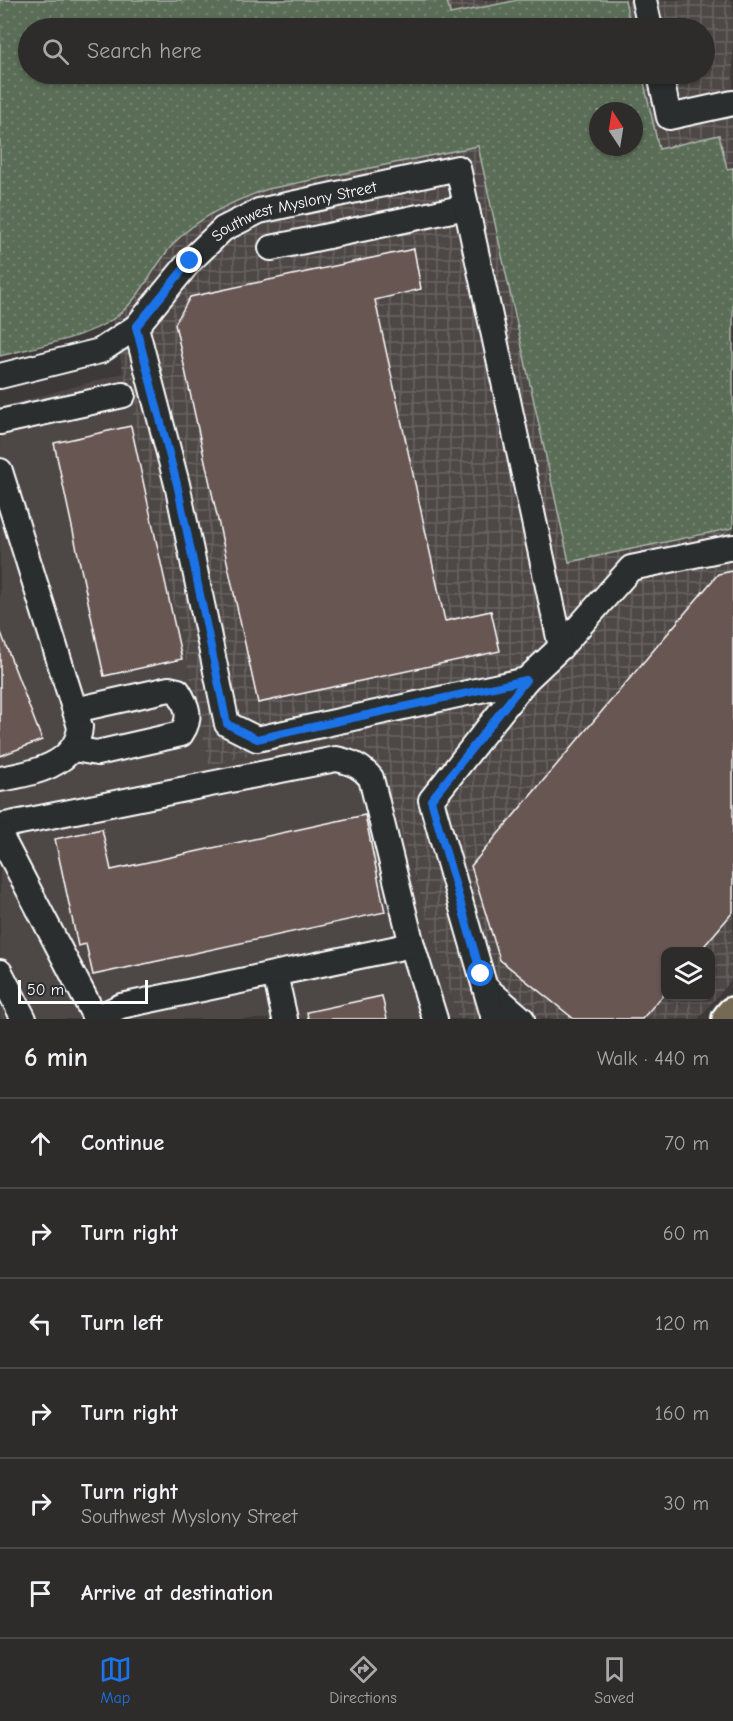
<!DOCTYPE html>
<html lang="en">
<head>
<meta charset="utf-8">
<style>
	body { margin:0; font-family:"Comic Neue",sans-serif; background:#363333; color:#f1f3f6 }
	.controls { position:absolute; right:18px; bottom:18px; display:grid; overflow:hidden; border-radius:12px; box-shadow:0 2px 4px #0004 }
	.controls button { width:54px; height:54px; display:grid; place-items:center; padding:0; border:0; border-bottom:2px solid #494747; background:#2e2b2b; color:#f1f3f6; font:30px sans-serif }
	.compass { position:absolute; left:589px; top:102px; width:54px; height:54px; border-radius:50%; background:#2e2b2b; box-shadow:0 2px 4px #0004; rotate:348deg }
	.scale { position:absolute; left:18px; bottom:15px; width:130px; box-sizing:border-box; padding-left:6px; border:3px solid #fff; border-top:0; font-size:16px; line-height:21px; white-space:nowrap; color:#fff; -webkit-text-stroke:4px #2a2d2e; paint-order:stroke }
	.stop { position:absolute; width:18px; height:18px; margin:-14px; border:4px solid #1a73e8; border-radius:50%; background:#fff }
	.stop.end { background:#1a73e8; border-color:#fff; box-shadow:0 2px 6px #0008 }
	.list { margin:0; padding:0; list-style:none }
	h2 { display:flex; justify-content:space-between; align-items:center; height:78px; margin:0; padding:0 24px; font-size:26px }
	h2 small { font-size:20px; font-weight:400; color:#a7a7a9 }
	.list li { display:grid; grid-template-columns:39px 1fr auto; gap:18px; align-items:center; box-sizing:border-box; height:90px; padding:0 24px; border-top:2px solid #494747 }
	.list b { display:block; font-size:22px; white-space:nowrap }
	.list p { margin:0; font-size:20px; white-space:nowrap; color:#a7a7a9 }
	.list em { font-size:20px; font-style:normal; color:#a7a7a9 }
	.icon { flex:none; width:33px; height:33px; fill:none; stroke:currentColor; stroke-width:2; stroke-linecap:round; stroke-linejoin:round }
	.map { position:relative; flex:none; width:733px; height:1019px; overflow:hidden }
	.search { position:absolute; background:#2e2b2b; box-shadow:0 2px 4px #0004; left:18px; right:18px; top:18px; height:66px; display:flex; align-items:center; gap:15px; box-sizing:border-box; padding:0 21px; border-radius:33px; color:#a7a7a9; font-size:22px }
	.sheet { height:618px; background:#2e2b2b }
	nav { display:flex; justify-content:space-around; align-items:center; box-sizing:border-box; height:84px; border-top:2px solid #494747; background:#2e2b2b; font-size:16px; color:#a7a7a9 }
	nav a { display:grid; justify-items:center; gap:3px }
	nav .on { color:#1a73e8 }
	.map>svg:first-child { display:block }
	.built { fill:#4e4645 }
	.industrial { fill:url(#industrial-grid); fill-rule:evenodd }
	.grass { fill:url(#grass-dots); stroke:#acb6ab; stroke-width:1.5; fill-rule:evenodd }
	.building { fill:#685653; stroke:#fff; stroke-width:1.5 }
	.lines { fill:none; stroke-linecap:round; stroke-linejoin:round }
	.minor-casing { stroke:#fff; stroke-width:28 }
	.highway-casing { stroke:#fff; stroke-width:38 }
	.minor { stroke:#2a2d2e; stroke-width:24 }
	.highway { stroke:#746b52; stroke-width:33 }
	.route { stroke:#1a73e8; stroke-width:8 }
	.labels { text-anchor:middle; stroke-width:4.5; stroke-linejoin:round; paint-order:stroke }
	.street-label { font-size:16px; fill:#fff; stroke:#2a2d2e }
</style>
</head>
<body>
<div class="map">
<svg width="733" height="1019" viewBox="0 0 733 1019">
	<defs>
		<pattern id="industrial-grid" width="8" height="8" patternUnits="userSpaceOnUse" patternTransform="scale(1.5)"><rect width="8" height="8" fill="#4e4645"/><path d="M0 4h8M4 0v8" fill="none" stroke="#696261"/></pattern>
		<pattern id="grass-dots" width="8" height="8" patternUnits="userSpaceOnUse" patternTransform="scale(1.5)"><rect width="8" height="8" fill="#5a6d57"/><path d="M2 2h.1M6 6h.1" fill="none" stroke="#738370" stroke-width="1.8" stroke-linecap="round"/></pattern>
	</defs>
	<rect width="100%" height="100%" fill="#3d3939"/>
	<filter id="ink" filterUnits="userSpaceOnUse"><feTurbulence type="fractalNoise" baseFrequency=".0167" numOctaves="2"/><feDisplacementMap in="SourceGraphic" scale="12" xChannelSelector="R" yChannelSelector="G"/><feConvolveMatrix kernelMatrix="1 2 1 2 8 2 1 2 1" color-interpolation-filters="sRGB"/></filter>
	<g filter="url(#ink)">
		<path class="built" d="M124 373 209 765 343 737 367 751 383 774 458 1019H0V407Z"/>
		<path class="industrial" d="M447 0H518L450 14Z
			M625 0H733V168L727 169 718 136 659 149 642 74H704V28H631Z
			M478 146 569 562 733 528V978L698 1019H458L383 774 367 751 343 737 209 765 112 320 130 305 176 241 205 218 239 199 268 189ZM666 951H710V996H666Z"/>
		<path class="grass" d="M0 0H447L450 14 518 0H625L631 28H28V74H642L659 149 719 135 727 169 733 168V528L569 562 478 146 268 189C235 200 201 215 176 241 153 265 142 299 113 319 86 338 33 347 0 356ZM598 111H634V147H598Z"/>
		<path class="building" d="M414 249 421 289 375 300 445 621 491 611 500 651 258 703 175 324 190 297Z
			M131 426 182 659 104 676 54 443Z
			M733 571V912L700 951H666V992L642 1019H574L500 960 471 866 718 574Z
			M0 630 42 740 0 756Z
			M365 815 385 912 93 975 86 944 78 946 55 839 102 829 111 870Z
			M382 996 387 1019H308L307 1012Z"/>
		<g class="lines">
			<g class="minor-casing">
				<g id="minor">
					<path d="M644 0 650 28"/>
					<path d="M660 74 669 117 733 103"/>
					<path d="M271 248 466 207"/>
					<path d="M136 327 177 484 227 724 257 739 526 680 561 647 631 568 733 547"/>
					<path id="s1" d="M0 376 100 351 136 327 190 261 223 229 259 211 458 168 561 647"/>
					<path d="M0 422 123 395"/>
					<path d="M0 471 80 727C77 765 31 774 0 779"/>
					<path d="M74 749 97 753 181 734C192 718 188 707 178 691L169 689 75 710"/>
					<path d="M0 826 336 759C351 762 361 766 371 778L412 945 435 1019"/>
					<path d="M0 835 96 1019"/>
					<path d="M0 972 24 1019"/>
					<path d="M275 974 285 1019"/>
					<path d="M485 987 522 1019"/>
					<path d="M94 1019 121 1006 412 945"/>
					<path d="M494 1019 431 800 526 680"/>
				</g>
			</g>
			<g class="highway-casing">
				<path id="highway" d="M729 1019 733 1014"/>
			</g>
			<use href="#minor" class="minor"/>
			<use href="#highway" class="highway"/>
		</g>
	</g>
	<g class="lines" filter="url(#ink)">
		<path class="route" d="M190 261 136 327 177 484 227 724 257 739 526 680 431 800 481 974"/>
	</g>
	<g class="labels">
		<g class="street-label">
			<text dy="6" stroke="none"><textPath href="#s1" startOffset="351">Southwest Myslony Street</textPath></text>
		</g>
	</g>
</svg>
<div class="controls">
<button><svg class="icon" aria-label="layers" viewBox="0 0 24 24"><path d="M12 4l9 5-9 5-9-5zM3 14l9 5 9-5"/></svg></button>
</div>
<svg class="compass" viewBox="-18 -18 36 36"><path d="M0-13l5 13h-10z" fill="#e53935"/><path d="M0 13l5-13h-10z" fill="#a7a7a9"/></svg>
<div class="scale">50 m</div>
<div class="stop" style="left:481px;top:974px"></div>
<div class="stop end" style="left:190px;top:261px"></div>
<div class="search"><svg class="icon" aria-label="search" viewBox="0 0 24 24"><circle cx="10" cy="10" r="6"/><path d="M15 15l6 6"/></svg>Search here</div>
</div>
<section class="sheet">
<h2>6 min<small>Walk · 440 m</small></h2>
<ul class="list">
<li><svg class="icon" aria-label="ahead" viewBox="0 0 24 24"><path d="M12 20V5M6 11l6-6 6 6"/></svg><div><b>Continue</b></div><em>70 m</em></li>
<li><svg class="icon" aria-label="right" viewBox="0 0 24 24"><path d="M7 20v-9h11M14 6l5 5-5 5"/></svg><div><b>Turn right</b></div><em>60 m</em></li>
<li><svg class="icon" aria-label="left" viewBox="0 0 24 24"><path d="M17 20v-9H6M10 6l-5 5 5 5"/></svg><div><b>Turn left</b></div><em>120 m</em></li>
<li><svg class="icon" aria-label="right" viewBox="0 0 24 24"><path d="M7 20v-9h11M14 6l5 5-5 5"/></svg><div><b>Turn right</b></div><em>160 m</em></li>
<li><svg class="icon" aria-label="right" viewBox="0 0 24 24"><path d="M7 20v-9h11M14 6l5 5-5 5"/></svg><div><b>Turn right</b><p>Southwest Myslony Street</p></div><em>30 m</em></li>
<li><svg class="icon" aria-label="arrive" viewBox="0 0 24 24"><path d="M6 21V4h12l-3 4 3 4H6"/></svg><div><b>Arrive at destination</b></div></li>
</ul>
</section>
<nav>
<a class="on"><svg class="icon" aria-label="map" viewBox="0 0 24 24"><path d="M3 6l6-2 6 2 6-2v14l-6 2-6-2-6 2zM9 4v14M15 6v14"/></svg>Map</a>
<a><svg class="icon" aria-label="directions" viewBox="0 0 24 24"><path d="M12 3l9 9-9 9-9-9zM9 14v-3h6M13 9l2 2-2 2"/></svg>Directions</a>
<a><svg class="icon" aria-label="saved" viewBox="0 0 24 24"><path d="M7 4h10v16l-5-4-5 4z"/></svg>Saved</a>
</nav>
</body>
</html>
